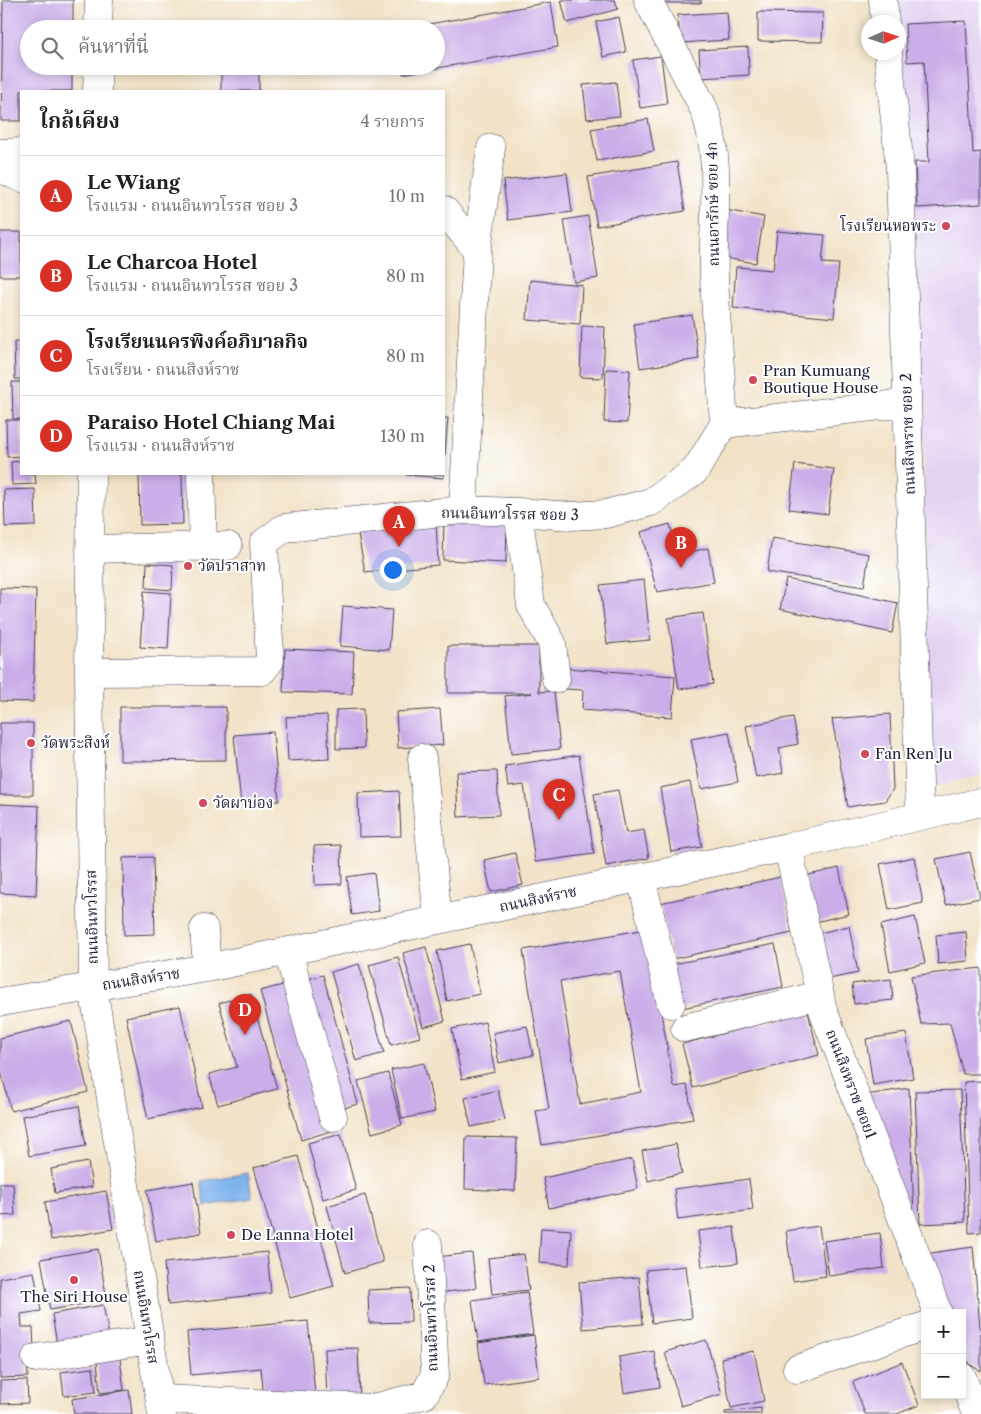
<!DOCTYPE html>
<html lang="th">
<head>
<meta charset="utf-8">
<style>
	body { margin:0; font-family:"Libre Caslon Text","Noto Serif Thai",serif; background:#f2f2f2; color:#202124 }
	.controls { position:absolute; right:15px; bottom:15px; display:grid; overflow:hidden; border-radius:0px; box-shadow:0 2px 8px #0003 }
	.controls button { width:45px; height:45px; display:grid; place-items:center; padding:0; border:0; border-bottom:1px solid #e0e0e0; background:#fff; color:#202124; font:25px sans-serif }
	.compass { position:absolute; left:861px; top:15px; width:45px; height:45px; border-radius:50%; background:#fff; box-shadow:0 2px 8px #0003; rotate:87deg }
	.you { position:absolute; left:392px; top:569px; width:18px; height:18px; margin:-12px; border:4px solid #fff; border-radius:50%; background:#1a73e8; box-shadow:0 0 0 8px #1a73e833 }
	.badge { display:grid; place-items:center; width:32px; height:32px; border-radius:50%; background:#d93025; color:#fff; font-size:16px; font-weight:700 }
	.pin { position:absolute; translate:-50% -41px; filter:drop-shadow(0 1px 2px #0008) }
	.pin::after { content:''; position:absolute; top:26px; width:18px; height:15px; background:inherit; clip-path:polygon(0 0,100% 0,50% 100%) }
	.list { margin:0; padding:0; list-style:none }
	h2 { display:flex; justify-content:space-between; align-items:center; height:65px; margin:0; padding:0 20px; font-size:21px }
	h2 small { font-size:16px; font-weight:400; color:#757577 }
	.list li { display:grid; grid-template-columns:32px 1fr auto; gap:15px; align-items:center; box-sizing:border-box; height:80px; padding:0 20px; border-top:1px solid #e0e0e0 }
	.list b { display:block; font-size:19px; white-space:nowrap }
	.list p { margin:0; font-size:16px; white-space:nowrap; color:#757577 }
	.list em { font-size:16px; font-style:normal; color:#757577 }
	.icon { flex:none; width:28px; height:28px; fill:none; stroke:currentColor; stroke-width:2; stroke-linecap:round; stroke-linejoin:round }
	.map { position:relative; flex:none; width:981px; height:1414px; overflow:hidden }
	.search { position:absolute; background:#fff; box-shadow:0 2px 8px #0003; left:20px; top:20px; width:425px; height:55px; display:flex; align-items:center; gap:12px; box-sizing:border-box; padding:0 18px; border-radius:28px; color:#757577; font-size:19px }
	.panel { position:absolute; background:#fff; box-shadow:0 2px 8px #0003; left:20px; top:90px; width:425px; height:385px; border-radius:0px }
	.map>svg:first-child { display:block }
	.built { fill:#e3d3f2 }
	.water { fill:#7fb4ed; stroke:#506b94 }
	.building { fill:#cbade9; fill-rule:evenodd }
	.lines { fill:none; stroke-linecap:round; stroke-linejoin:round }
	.minor-casing { stroke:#413f50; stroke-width:29 }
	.minor { stroke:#fff; stroke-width:28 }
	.poi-dot { fill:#d1495b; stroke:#fff; stroke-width:2 }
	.labels { text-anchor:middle; stroke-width:4; stroke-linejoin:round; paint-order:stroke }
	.street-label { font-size:15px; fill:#22223b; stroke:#fff }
	.poi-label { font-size:15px; fill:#22223b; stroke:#fff; text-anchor:start }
</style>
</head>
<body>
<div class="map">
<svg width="981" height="1414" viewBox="0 0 981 1414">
	<rect width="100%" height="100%" fill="#fff"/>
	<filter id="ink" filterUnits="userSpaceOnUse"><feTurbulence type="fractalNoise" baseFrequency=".02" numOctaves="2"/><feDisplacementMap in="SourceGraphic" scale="10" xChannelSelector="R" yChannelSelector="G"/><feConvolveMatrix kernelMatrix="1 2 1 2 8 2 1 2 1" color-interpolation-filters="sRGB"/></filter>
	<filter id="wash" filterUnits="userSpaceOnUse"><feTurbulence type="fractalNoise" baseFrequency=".0096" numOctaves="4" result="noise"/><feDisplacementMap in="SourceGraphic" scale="20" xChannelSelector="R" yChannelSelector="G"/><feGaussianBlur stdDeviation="1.12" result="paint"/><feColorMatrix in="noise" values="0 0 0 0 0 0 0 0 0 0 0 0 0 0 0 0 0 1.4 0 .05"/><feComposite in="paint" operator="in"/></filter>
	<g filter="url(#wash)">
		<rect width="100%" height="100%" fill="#f2e2c7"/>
		<path class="built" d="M895 0H981V775L929 787 923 399 898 53V22H896Z"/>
		<path class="water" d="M248 1173 252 1198 205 1206 201 1181Z"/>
		<g id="blocks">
			<path class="building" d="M3 0H73V29H29V66H72V91H21V121H1Z
				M561 0H615L618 9 567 23Z
				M664 0H701V3H664Z
				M551 2 558 47 403 74 402 66H436V29L407 28Z
				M727 12 729 40 680 43 678 15Z
				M758 12 823 13 822 42 758 41Z
				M619 17 626 52 603 57 596 22Z
				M966 21 973 153 981 152V204L917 208 915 162H929L924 61 907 62 905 24Z
				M748 47 749 75 701 78 699 50Z
				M661 56 667 104 640 108 633 60Z
				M221 66H259V91H221Z
				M616 82 620 116 587 119 583 85Z
				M648 119 654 151 597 161 591 129Z
				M677 162 685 211 597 226 588 177Z
				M567 173 572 212 508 220 503 181Z
				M725 210 764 217 756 263 717 257Z
				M588 216 598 278 574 282 564 220Z
				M777 231 825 235 822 263 839 264 834 318 733 308 736 267 773 270Z
				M0 232H21V276H0Z
				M530 280 582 285 580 324 527 320Z
				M692 315 699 359 640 368 634 324Z
				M582 326 605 327 603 378 580 377Z
				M14 342H21V379H15Z
				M606 369 630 370 627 423 604 422Z
				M12 382H21V419H13Z
				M444 418H448L445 455H444Z
				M6 420H21V456L7 457Z
				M21 461V474H35L36 484 12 485 11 462Z
				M795 464 834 469 828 514 789 509Z
				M139 474H182L183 524 140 525Z
				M406 474H444L443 478 406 475Z
				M35 489 36 526 5 527 4 490Z
				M436 520 438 565 365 572 357 528Z
				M444 520 507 522 506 563 443 560Z
				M670 524 678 555 708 548 714 582 657 592 641 532Z
				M772 538 869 554 864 587 767 572Z
				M147 563 173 565 172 590 146 588Z
				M786 579 898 603 892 633 780 609Z
				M644 580 650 640 607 644 600 585Z
				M0 588 36 589 33 702 0 701Z
				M144 591 171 593 168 649 140 647Z
				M343 606 392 610 389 650 340 646Z
				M703 613 713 684 679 689 668 618Z
				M448 646H539V692L554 691 560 749 511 754 505 696 532 693H448Z
				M285 649 354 652 352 694 283 692Z
				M566 668 675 676 672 717 582 710 583 690 565 689Z
				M120 707H226V760L120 761Z
				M363 709 364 748 336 749V710Z
				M440 709 443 745 398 748 396 712Z
				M890 714 893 789 885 801 848 807 832 719Z
				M327 715 329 759 288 761 286 717Z
				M793 717 798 744 779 748 783 773 756 778 746 726Z
				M0 723H33V795H0Z
				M273 732 279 801 241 804 234 735Z
				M729 732 738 782 701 789 691 739Z
				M579 755 594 854 535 862 524 785 508 787 505 766Z
				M497 771 499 815 458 817 456 772Z
				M690 782 702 847 671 852 660 788Z
				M618 790 626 833 644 830 649 858 606 866 594 794Z
				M399 791 401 836 359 837 358 793Z
				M0 804 39 806 36 895 0 893Z
				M341 845 342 884 315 885 314 846Z
				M970 852 980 898 946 905 936 859Z
				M515 853 523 885 491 892 484 860Z
				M153 857 155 934 124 935 123 858Z
				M914 857 923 903 889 910 880 864Z
				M839 868 849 914 815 922 805 876Z
				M374 873 379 911 352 915 347 877Z
				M781 877 792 933 672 959 660 903Z
				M915 917 925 963 890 971 881 925Z
				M849 926 858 973 825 980 815 934Z
				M653 928V965L674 1087 687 1085 693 1119 542 1145 536 1111 549 1109 523 950ZM620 971 641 1092 580 1104 560 981Z
				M966 932 968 961 938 964 936 935Z
				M470 944 480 994 447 1001 437 951Z
				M775 944 783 987 677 1009 668 965Z
				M426 947 445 1021 423 1027 403 953Z
				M398 957 420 1037 391 1045 369 965Z
				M359 964 384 1053 356 1061 331 972Z
				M981 968V1074H963L950 1023 921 1024 911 976Z
				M323 975 358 1104 336 1110 301 981Z
				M891 979 893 1000 854 1004 852 984Z
				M294 982 335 1130 301 1140 260 991Z
				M251 994 277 1089 218 1105 209 1074 237 1067 219 1003Z
				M180 1006 202 1107 148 1119 126 1017Z
				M808 1012 819 1055 693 1088 682 1044Z
				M71 1021 88 1092 11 1111 0 1067V1038Z
				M485 1022 495 1072 462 1079 452 1029Z
				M527 1026 533 1055 499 1063 493 1033Z
				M906 1033 913 1078 873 1085 866 1039Z
				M424 1063 435 1112 402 1119 391 1070Z
				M388 1073 402 1125 372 1133 358 1081Z
				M981 1081V1232L969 1233 964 1082Z
				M909 1088 914 1217 860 1096Z
				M498 1090 505 1120 471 1127 465 1098Z
				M960 1090 965 1222 920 1224 915 1091Z
				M79 1106 86 1146 29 1156 22 1116Z
				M341 1134 356 1190 323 1199 308 1143Z
				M466 1137 517 1138 515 1191 465 1189Z
				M676 1144 682 1173 648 1181 642 1151Z
				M298 1156 334 1286 290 1298 254 1168Z
				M632 1159 638 1189 549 1208 543 1178Z
				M88 1162 92 1187 55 1193 51 1169Z
				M749 1179 753 1210 678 1220 674 1189Z
				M193 1182 201 1233 156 1241 147 1190Z
				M0 1183H13L15 1215 0 1216Z
				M106 1191 113 1229 51 1240 45 1202Z
				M365 1195 383 1262 345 1273 327 1206Z
				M819 1226 826 1276 793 1281 786 1231Z
				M734 1227 738 1263 702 1267 698 1231Z
				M541 1228 571 1230 569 1265 539 1263Z
				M880 1233 884 1268 829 1276 824 1241Z
				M973 1247 981 1337V1371L969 1364 962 1348V1313H948L923 1254Z
				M98 1249 107 1300 50 1310 41 1259Z
				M267 1252 271 1293 168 1305 164 1263Z
				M472 1253 476 1288 440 1293 436 1257Z
				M524 1254 529 1290 492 1294 488 1258Z
				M686 1266 692 1318 652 1323 646 1270Z
				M34 1272 41 1311 21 1314 22 1327H33L34 1350 26 1351 28 1377 0 1378V1278Z
				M639 1277 643 1324 583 1329 579 1282Z
				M410 1288 411 1322 369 1323 368 1290Z
				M527 1292 533 1334 478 1342 472 1300Z
				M103 1305 109 1335 57 1344 52 1314Z
				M308 1321 315 1394 264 1399 261 1368 191 1375 187 1332Z
				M534 1335 539 1377 484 1385 478 1343Z
				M706 1340 722 1394 681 1406 665 1352Z
				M358 1348 360 1398 327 1400 325 1349Z
				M654 1351 660 1387 624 1393 619 1357Z
				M754 1351 764 1401 731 1408 721 1358Z
				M120 1358 124 1390 100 1393 97 1361Z
				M902 1362 919 1405 897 1414H865L853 1382Z
				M93 1368 96 1392 64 1396 61 1372Z
				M27 1380 28 1403 0 1404V1381Z
				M129 1390 132 1414H74L72 1399Z
				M761 1408V1414H725V1412Z"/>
		</g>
	</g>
	<g filter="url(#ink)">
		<use href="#blocks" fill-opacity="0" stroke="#413f50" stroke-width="1"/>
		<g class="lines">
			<g class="minor-casing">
				<path id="minor" d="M648 0 704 109C723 159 712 222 714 275 716 325 721 374 724 424
					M883 0 885 22
					M98 29 99 0
					M888 52 900 169 920 816
					M97 91 98 66
					M0 153 21 152
					M0 168 21 178
					M444 210 477 250 463 510
					M477 250 491 148
					M91 474 89 672 93 987 162 1414
					M201 474 203 547
					M518 512 531 605 552 643 556 679
					M90 549 228 546
					M89 672 262 671 270 661 264 543 284 528 463 510 518 512 571 516 606 514 651 502 695 471 724 424 907 403
					M422 758 438 920
					M788 847 823 1010 938 1313
					M641 877 671 1004
					M204 929 207 968
					M288 951 333 1117
					M0 1002 207 968 788 847 981 802
					M685 1028 820 995
					M36 1358 150 1340
					M797 1369 925 1326
					M962 1377 976 1414
					M160 1399 373 1408 424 1395 435 1375 428 1244"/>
			</g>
			<use href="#minor" class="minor"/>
		</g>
	</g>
	<g class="poi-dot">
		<circle cx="946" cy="226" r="5"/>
		<circle cx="753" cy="380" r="5"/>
		<circle cx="188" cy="566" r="5"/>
		<circle cx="31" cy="743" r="5"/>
		<circle cx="865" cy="754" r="5"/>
		<circle cx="203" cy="803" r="5"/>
		<circle cx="231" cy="1235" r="5"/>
		<circle cx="74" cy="1280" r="5"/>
	</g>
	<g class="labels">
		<g class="street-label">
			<text transform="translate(713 204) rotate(-91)" y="5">ถนนอารักษ์ ซอย 4ก</text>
			<text transform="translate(908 434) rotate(-92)" y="5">ถนนสิงหราช ซอย 2</text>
			<text transform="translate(510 514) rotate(1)" y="5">ถนนอินทวโรรส ซอย 3</text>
			<text transform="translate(538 899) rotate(-12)" y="5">ถนนสิงห์ราช</text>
			<text transform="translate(92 917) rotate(-91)" y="5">ถนนอินทวโรรส</text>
			<text transform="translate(141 979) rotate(-9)" y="5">ถนนสิงห์ราช</text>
			<text transform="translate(851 1084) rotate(69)" y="5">ถนนสิงหราช ซอย1</text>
			<text transform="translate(146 1317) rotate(81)" y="5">ถนนอินทวโรรส</text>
			<text transform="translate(431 1318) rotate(-92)" y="5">ถนนอินทวโรรส 2</text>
		</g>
		<g class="poi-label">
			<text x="936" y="231" text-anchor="end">โรงเรียนหอพระ</text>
			<text x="763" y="376">Pran Kumuang<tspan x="763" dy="17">Boutique House</tspan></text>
			<text x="198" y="571">วัดปราสาท</text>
			<text x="41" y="748">วัดพระสิงห์</text>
			<text x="875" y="759">Fan Ren Ju</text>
			<text x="213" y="808">วัดผาบ่อง</text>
			<text x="241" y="1240">De Lanna Hotel</text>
			<text x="74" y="1302" text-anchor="middle">The Siri House</text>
		</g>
	</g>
</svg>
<div class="controls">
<button>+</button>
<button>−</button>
</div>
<svg class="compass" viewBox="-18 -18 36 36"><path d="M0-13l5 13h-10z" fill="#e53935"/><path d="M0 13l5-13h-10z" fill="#757577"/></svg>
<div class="you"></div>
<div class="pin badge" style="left:399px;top:547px">A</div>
<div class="pin badge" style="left:681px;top:568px">B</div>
<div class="pin badge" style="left:559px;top:820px">C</div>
<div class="pin badge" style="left:245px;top:1035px">D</div>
<div class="search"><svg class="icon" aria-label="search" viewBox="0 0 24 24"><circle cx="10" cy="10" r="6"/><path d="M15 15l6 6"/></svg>ค้นหาที่นี่</div>
<section class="panel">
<h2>ใกล้เคียง<small>4 รายการ</small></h2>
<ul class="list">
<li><span class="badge">A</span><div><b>Le Wiang</b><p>โรงแรม · ถนนอินทวโรรส ซอย 3</p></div><em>10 m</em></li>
<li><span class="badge">B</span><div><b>Le Charcoa Hotel</b><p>โรงแรม · ถนนอินทวโรรส ซอย 3</p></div><em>80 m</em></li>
<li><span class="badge">C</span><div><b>โรงเรียนนครพิงค์อภิบาลกิจ</b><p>โรงเรียน · ถนนสิงห์ราช</p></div><em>80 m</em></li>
<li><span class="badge">D</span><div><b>Paraiso Hotel Chiang Mai</b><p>โรงแรม · ถนนสิงห์ราช</p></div><em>130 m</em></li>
</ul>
</section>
</div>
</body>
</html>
